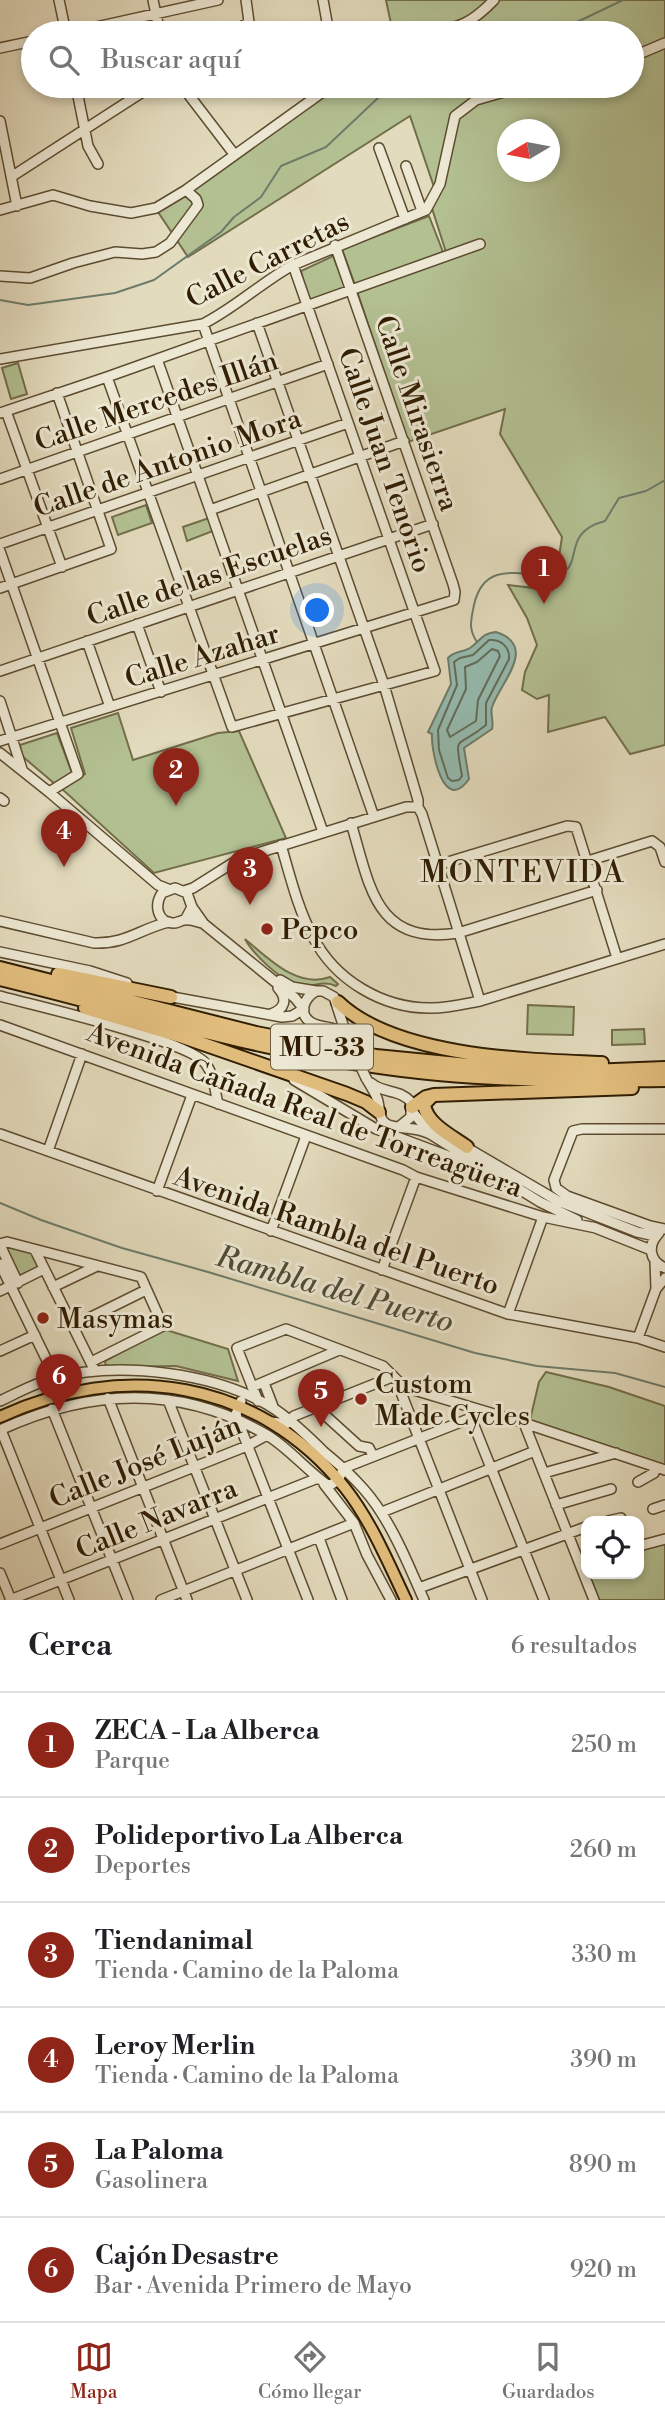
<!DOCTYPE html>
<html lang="es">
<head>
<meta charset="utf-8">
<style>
	body { margin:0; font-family:"Libre Bodoni",serif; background:#f6f6f6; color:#202124 }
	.controls { position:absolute; right:21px; bottom:21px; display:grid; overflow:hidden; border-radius:14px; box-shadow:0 4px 10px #0003 }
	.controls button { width:63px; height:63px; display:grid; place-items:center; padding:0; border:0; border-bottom:2px solid #e0e0e0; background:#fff; color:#202124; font:35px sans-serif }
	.compass { position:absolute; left:497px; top:119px; width:63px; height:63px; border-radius:50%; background:#fff; box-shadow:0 4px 10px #0003; rotate:260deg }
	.you { position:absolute; left:318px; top:611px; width:24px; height:24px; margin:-18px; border:5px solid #fff; border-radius:50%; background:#1a73e8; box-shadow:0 0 0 10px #1a73e833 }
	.badge { display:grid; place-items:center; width:46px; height:46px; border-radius:50%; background:#8f2418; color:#fff; font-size:23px; font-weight:700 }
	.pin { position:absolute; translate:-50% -58px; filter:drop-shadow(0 2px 4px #0008) }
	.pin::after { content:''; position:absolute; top:37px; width:24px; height:21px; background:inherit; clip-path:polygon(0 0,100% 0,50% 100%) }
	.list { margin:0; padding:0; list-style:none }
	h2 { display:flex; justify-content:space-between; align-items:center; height:91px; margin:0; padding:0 28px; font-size:30px }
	h2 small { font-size:23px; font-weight:400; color:#757577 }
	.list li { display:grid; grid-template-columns:46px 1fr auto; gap:21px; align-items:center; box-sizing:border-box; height:105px; padding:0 28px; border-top:2px solid #e0e0e0 }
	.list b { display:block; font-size:26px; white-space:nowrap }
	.list p { margin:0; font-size:23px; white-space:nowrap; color:#757577 }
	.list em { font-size:23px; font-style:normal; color:#757577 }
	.icon { flex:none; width:38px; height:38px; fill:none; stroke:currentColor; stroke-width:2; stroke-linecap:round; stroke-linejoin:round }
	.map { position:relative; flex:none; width:665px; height:1600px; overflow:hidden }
	.search { position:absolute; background:#fff; box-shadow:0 4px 10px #0003; left:21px; right:21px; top:21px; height:77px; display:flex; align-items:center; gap:18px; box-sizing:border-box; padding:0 24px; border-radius:38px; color:#757577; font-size:26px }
	.sheet { height:721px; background:#fff }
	nav { display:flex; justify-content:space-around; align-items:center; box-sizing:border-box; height:98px; border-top:2px solid #e0e0e0; background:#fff; font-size:19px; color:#757577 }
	nav a { display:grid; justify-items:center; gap:4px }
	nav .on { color:#8f2418 }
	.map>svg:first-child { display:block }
	.green { fill:#b3c092; stroke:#726e4a; stroke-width:2; fill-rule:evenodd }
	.water { fill:#95bbb0; stroke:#6d7c6a; stroke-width:2 }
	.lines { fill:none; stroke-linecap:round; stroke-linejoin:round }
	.shore { stroke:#626c58; stroke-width:2 }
	.stream { stroke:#6d7c6a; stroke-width:2 }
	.minor-casing { stroke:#5d4c30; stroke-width:12 }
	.major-casing { stroke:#301d01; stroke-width:14 }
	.highway-casing { stroke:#301d01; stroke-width:16 }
	.minor { stroke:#ede8d4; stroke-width:9 }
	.major { stroke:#e2be7e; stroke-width:10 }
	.highway { stroke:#e2be7e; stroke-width:12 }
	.minor-bridge-casing { stroke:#5d4c30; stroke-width:12; stroke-linecap:butt }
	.minor-bridge { stroke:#ede8d4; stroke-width:9 }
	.poi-dot { fill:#8f2418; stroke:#ede8d4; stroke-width:2.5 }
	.labels { text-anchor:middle; stroke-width:6; stroke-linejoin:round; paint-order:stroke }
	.shield { fill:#ede8d4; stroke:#695a40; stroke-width:2 }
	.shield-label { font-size:26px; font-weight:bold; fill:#301d01 }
	.street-label { font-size:28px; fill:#301d01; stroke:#ede8d4 }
	.poi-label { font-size:28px; fill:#301d01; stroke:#ede8d4; text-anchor:start }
	.neighbourhood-label { font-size:30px; letter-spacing:2px; fill:#301d01; stroke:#ede8d4 }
	.water-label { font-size:30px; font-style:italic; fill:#4e4c36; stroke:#ede8d4 }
</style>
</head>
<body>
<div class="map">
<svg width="665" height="1600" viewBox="0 0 665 1600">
	<rect width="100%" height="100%" fill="#e3dbbd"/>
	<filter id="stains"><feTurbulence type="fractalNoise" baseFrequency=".00286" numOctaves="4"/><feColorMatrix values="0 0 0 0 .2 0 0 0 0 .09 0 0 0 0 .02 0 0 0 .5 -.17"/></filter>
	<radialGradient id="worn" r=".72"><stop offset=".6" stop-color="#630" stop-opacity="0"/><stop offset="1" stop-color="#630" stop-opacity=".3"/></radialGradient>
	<path class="green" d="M386 0H665V745L630 754 605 717 548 732 549 695 537 699 522 690 525 672 537 645 527 618 508 585 552 590 545 569 558 563 562 537 500 434 505 409 408 442 357 291 478 248 472 242 446 252 429 199 434 187 410 116 188 257 158 212 335 86H632V33H393ZM508 130H550V172H508Z
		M429 216 443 252 355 285 342 249Z
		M333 256 346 289 309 302 301 271Z
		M18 363 27 394 11 399 2 368Z
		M146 505 152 523 118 535 112 517Z
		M209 518 213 531 187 541 183 527Z
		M118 713 133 760 218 733 239 731 286 838 154 873 62 789 85 774 71 728Z
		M57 733 72 773 55 784 22 756 20 745Z
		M245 939C268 958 297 989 330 977L338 984 336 986C322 979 311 989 298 985 281 981 253 954 245 939Z
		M528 1005 574 1007 573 1035 527 1034Z
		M644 1029 645 1044 612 1045V1030Z
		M0 1244 35 1250 44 1269 18 1283Z
		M163 1329 228 1349 238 1381 176 1366 106 1367 105 1361Z
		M546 1372 609 1387 665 1406V1465L530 1420 539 1382Z
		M665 1543V1600H599L589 1574H639V1551Z"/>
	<path class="water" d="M496 632C539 646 500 683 492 707 490 714 494 721 492 729L464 748 469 779C444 815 431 752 432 734L428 732 451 684 448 658C455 650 462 653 470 648 482 640 480 634 496 632Z"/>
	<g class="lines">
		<path class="shore" d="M489 640C501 639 510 647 509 659L486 703V725C456 750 454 731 462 776L459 780 452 781 448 778 439 750 438 730 457 685 454 662 460 658 473 655Z
			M492 649 498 651 500 656 478 700 476 721 450 737 447 730 466 689 465 667 477 662Z"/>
		<path class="stream" d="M554 33 623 0
			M0 300 28 305 115 293 154 280 221 232 234 217 261 197 281 166 326 147 379 97 416 86
			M477 642C468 629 471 620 474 605 482 569 506 571 538 575 545 576 552 579 559 575 585 564 560 533 605 521L619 498 646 491 665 480
			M0 1203 41 1220 122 1248 208 1272 475 1353 537 1366 615 1373 665 1387"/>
		<g class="minor-casing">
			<path id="minor" d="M59 0 66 33
				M153 0 160 33
				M323 0 329 33
				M69 33 218 0
				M232 33 249 22 246 0
				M428 33C459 28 472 23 494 0
				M0 48 33 41
				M632 57 665 43
				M76 86 88 146 98 164
				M182 86 234 154
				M0 121 17 206
				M379 148 405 219
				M406 166 422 211
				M11 177 152 86
				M0 210 53 195 90 206 131 213 156 208 186 190 331 86
				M0 276 30 278 73 263 115 252 142 254 156 252 170 243 198 205 196 199 186 190
				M257 323 384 685 418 800V807L422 814 480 1001
				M203 324 374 817
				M0 359 203 324C235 308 262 282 293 265L426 210 440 184 455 116 476 100 525 86
				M157 359 323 832
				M107 377 232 727 435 671 293 265
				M6 411 62 567
				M0 413 107 377 480 244
				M0 479 328 364
				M210 510 404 441
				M0 544 348 423
				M0 551 78 774 49 792
				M0 588 111 549 57 393
				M137 624 161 692
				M87 641 110 707
				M0 671 433 524
				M0 701 22 769
				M0 741 454 600 455 592 453 584 335 245
				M0 753 49 792 158 885 168 889
				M0 798 4 801
				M351 823C370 886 375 946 458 933L597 890
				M281 845C290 876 298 909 313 937 335 980 383 1009 432 1008 448 1008 464 1004 480 1001L665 944
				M588 861 652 841 660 847 665 862
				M438 865 567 826 576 827 617 958
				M184 891 193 888 239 859 406 807H418
				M192 907 204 924 295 998 303 1008
				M185 920 192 907 187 893 175 888 162 893C154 905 157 923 174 923 178 923 181 920 185 920 190 919 198 922 202 923
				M0 921 94 943C127 944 139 929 169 922
				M0 952 90 971 127 983
				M280 980 292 987 316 991
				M316 991H323L334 997 348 1040C344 1036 339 1032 334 1029 327 1026 319 1027 312 1023 297 1014 304 998 316 991Z
				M0 996C36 1006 187 1040 205 1063 214 1074 215 1091 218 1104
				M167 996 282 1017 292 1016 304 1009
				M271 1014C285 1009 288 999 278 988
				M0 1025 403 1170 416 1177 543 1217 596 1228
				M366 1078C370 1085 374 1091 377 1098 381 1109 377 1123 392 1126 407 1130 414 1126 430 1134L540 1202 577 1220
				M294 1080 376 1129 467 1163
				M371 1083C384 1094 400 1089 411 1102V1117L400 1126
				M412 1111 420 1121 434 1131
				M665 1129H582L573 1131 554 1180 556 1188 567 1196 650 1226 665 1229
				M0 1134 508 1314 638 1338 665 1347
				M462 1145 558 1201 637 1232 655 1236
				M48 1151 82 1054
				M157 1191 192 1095
				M593 1227 651 1250
				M271 1231 306 1136
				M659 1233C647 1245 649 1261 665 1268
				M0 1244 7 1242 141 1277 163 1326 91 1362
				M0 1245 18 1283
				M35 1250 93 1367
				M655 1261 656 1289
				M0 1264 55 1377
				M382 1270 416 1177
				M53 1287 97 1266
				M0 1291 44 1269
				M508 1314 543 1217
				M73 1326 146 1290
				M638 1338 656 1289 665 1278
				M0 1351 35 1335
				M264 1383 274 1409
				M400 1384 402 1395 482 1600
				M252 1387 339 1350
				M108 1398 187 1600
				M168 1400 247 1600
				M0 1401C17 1393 35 1383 54 1378 119 1361 218 1372 276 1410 293 1422 309 1437 324 1452 346 1470 367 1489 382 1514 399 1540 411 1571 424 1600
				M241 1401 236 1414 238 1421 308 1600
				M258 1401 237 1348 286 1329 383 1366 404 1387 524 1423 665 1470
				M316 1407 359 1446 369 1448 373 1456
				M52 1409 128 1600
				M471 1418 544 1600
				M271 1422 286 1424 294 1416 392 1377
				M524 1423 594 1600
				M0 1430C89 1389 180 1384 267 1435 290 1449 307 1471 329 1486L338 1480 344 1468
				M1 1430 69 1600
				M344 1468 471 1418 475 1413
				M544 1473 616 1453
				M638 1482 654 1473 656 1467
				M324 1484 354 1523 367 1555 391 1600
				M556 1505 611 1489
				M653 1509 665 1505
				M382 1512 535 1451
				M608 1521 621 1518
				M319 1538 342 1600
				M0 1544 247 1446 267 1435
				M639 1546 665 1539
				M0 1573 11 1600
				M419 1588 586 1527
				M10 1600 318 1478
				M161 1600 354 1523"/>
		</g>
		<g class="major-casing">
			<path id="major" d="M0 1417C122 1360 258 1379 345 1488 371 1521 388 1562 406 1600"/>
		</g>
		<g class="highway-casing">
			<path id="highway" d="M0 968 256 1033 376 1056 510 1069 589 1071 665 1068
				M58 974 171 997
				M0 979C124 1009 247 1048 373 1066 470 1081 567 1081 665 1080
				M338 1002C395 1057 527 1060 602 1063
				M85 1008 183 1037 347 1094 366 1102 379 1112
				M431 1097 424 1104C426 1124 452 1136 467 1147
				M412 1107 426 1097 434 1095 632 1088"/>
		</g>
		<use href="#minor" class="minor"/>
		<use href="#major" class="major"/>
		<use href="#highway" class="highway"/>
		<g class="minor-bridge-casing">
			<path id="minor-bridge" d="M348 1040 366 1078"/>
		</g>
		<use href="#minor-bridge" class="minor-bridge"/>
	</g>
	<g class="poi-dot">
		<circle cx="267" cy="929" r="7"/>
		<circle cx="43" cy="1318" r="7"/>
		<circle cx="361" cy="1399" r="7"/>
	</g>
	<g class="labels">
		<rect class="shield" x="271" y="1024.5" width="102" height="45" rx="5"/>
		<g class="shield-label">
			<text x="322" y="1056">MU-33</text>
		</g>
		<g class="street-label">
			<text transform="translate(267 259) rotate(-27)" y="10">Calle Carretas</text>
			<text transform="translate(156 400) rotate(-19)" y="10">Calle Mercedes Illán</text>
			<text transform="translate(418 413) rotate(71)" y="10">Calle Mirasierra</text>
			<text transform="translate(386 460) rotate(71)" y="10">Calle Juan Tenorio</text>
			<text transform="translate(167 462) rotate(-19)" y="10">Calle de Antonio Mora</text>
			<text transform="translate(209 575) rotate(-19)" y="10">Calle de las Escuelas</text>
			<text transform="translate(202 655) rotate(-17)" y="10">Calle Azahar</text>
			<text transform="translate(305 1109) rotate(20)" y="10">Avenida Cañada Real de Torreagüera</text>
			<text transform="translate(337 1230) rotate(19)" y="10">Avenida Rambla del Puerto</text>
			<text transform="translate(145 1461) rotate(-22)" y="10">Calle José Luján</text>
			<text transform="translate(156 1518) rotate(-22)" y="10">Calle Navarra</text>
		</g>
		<g class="poi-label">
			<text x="281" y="939">Pepco</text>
			<text x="57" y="1328">Masymas</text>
			<text x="375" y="1393">Custom<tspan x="375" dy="32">Made Cycles</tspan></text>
		</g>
		<g class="neighbourhood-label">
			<text x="523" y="882">MONTEVIDA</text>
		</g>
		<g class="water-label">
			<text transform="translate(335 1289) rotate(16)" y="10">Rambla del Puerto</text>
		</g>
	</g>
	<rect width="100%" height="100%" filter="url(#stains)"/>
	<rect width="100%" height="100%" fill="url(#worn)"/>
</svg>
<div class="controls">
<button><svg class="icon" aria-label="locate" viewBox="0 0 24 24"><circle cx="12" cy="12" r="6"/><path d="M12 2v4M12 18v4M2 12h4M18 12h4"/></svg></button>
</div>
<svg class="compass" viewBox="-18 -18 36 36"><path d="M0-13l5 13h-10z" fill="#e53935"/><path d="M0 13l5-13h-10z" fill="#757577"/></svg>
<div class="you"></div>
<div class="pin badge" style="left:544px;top:604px">1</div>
<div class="pin badge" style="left:176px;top:806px">2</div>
<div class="pin badge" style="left:250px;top:905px">3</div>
<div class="pin badge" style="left:64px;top:867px">4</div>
<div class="pin badge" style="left:321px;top:1427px">5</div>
<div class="pin badge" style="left:59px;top:1412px">6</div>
<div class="search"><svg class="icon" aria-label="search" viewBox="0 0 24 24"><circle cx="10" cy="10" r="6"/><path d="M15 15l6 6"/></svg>Buscar aquí</div>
</div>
<section class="sheet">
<h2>Cerca<small>6 resultados</small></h2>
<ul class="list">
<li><span class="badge">1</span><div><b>ZECA - La Alberca</b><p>Parque</p></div><em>250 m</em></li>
<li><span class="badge">2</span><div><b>Polideportivo La Alberca</b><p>Deportes</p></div><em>260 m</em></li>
<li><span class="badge">3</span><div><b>Tiendanimal</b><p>Tienda · Camino de la Paloma</p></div><em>330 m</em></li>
<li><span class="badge">4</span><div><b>Leroy Merlin</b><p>Tienda · Camino de la Paloma</p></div><em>390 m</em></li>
<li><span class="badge">5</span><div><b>La Paloma</b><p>Gasolinera</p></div><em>890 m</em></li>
<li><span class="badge">6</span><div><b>Cajón Desastre</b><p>Bar · Avenida Primero de Mayo</p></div><em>920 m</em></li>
</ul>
</section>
<nav>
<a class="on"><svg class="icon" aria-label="map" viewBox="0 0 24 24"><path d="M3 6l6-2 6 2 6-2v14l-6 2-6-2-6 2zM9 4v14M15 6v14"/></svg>Mapa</a>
<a><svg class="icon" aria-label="directions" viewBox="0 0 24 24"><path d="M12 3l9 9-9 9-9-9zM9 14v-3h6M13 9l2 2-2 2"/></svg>Cómo llegar</a>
<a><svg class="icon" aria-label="saved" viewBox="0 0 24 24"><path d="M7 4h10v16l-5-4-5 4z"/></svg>Guardados</a>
</nav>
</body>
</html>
